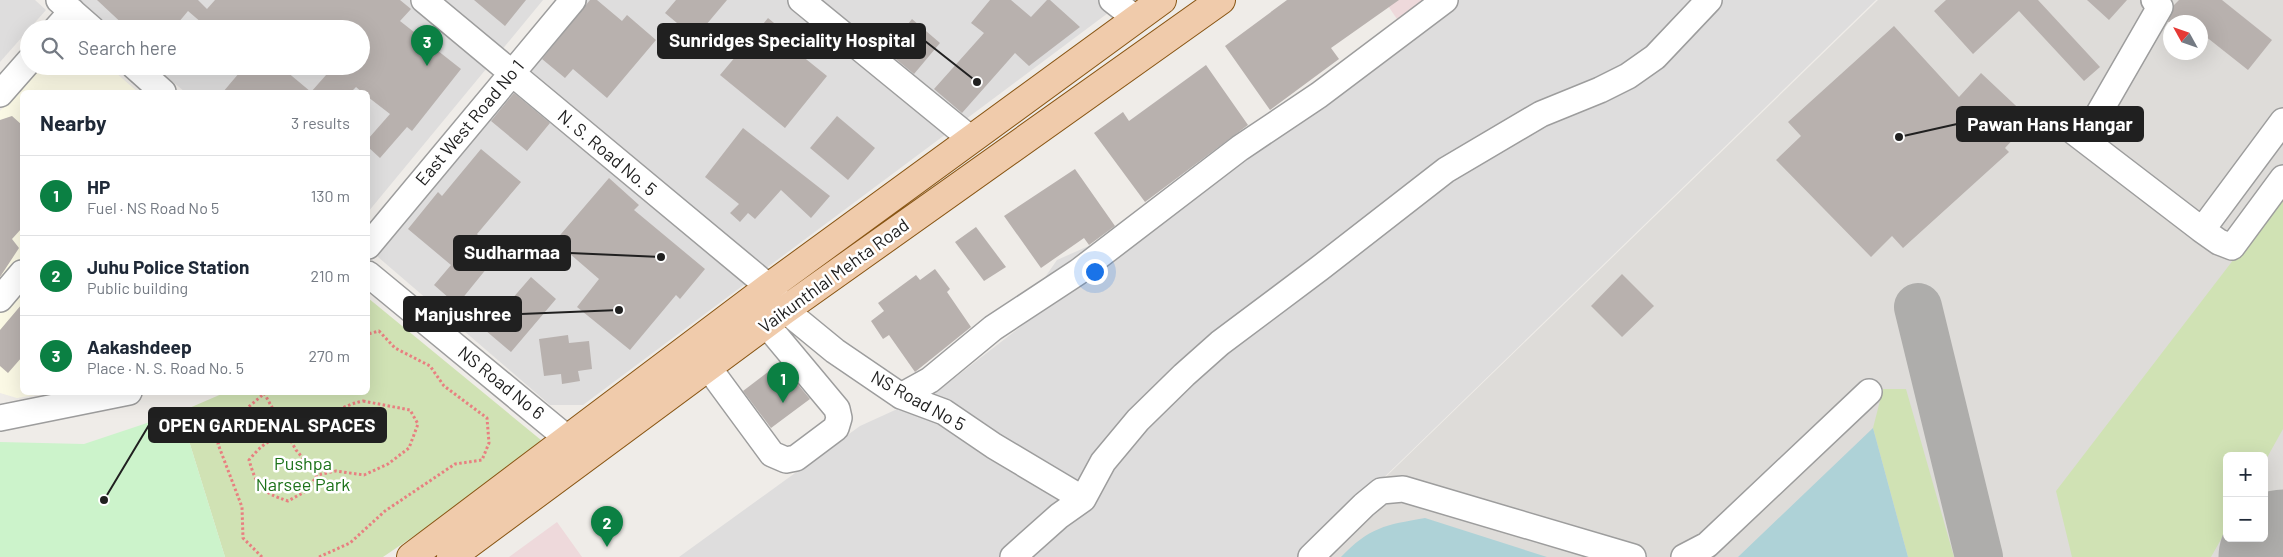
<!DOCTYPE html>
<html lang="en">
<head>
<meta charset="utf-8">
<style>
	body { margin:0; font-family:Barlow,sans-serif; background:#f6f6f7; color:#1f2937 }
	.controls { position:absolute; right:15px; bottom:15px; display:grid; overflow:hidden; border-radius:8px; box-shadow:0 5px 20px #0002 }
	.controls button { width:45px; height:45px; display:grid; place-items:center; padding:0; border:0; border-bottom:1px solid #e0e1e3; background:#fff; color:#1f2937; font:25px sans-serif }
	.compass { position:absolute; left:2163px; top:15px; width:45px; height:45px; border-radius:50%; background:#fff; box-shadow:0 5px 20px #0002; rotate:310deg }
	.you { position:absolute; left:1094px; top:271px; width:18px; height:18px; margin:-12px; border:4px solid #fff; border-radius:50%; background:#1a73e8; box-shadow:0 0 0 8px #1a73e833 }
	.badge { display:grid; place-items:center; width:32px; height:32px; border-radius:50%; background:#0b8043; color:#fff; font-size:16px; font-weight:700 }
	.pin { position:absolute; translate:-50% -41px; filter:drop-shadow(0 1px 2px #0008) }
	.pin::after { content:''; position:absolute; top:26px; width:18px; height:15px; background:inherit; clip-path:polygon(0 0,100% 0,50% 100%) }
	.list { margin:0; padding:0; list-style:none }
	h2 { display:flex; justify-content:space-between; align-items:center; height:65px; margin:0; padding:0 20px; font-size:21px }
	h2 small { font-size:16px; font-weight:400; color:#747a83 }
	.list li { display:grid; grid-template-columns:32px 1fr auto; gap:15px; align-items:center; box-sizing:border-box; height:80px; padding:0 20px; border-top:1px solid #e0e1e3 }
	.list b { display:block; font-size:19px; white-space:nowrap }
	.list p { margin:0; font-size:16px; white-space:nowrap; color:#747a83 }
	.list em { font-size:16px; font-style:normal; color:#747a83 }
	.icon { flex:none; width:28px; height:28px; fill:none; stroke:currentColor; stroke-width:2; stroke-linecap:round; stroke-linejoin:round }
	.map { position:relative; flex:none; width:2283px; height:557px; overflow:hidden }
	.search { position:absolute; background:#fff; box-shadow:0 5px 20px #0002; left:20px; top:20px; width:350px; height:55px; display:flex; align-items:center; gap:12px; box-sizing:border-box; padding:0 18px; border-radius:28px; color:#747a83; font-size:19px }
	.panel { position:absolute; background:#fff; box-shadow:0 5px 20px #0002; left:20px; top:90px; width:350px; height:305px; border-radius:8px }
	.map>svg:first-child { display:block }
	.residential { fill:#dedddd }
	.commercial { fill:#eed9db }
	.education { fill:#fbf9e5 }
	.airport { fill:#dedcd9; fill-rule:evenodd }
	.grass { fill:#d0e2b4 }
	.park { fill:#ccf3cb }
	.water { fill:#aed2d7 }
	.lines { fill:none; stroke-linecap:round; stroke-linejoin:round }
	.taxiway { stroke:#aeadab; stroke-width:48 }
	.runway { stroke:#aeadab; stroke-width:119 }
	.building { fill:#b8b1ae }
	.minor-casing { stroke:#9d9d9d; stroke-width:28 }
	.major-casing { stroke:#885513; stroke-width:30 }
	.path { stroke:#e87f80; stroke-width:3; stroke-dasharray:2.5 2.5; stroke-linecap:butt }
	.minor { stroke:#fff; stroke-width:25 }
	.major { stroke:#f0cbab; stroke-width:28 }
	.labels { text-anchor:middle; stroke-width:5; stroke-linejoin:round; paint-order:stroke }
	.street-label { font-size:18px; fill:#202020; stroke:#fff }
	.park-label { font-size:18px; fill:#1c721a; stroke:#fff }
	.leader { fill:none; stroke:#202020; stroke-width:2 }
	.callout-dot { fill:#202020; stroke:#fff; stroke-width:2 }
	.callout { fill:#202020; stroke:#202020; stroke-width:2 }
	.callout-label { font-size:19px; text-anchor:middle; font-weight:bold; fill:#fff }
</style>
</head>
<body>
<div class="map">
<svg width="2283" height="557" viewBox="0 0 2283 557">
	<rect width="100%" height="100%" fill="#efece8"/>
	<path class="residential" d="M0 0H35L46 10 0 62Z
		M77 0H543L368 212V92H185L154 66H361V29H111Z
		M583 0H1141L1127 9 1120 4 583 405H550L378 257 379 246Z
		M1454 0H1876L1302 557H679L860 426 939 390 1042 310 1043 280 1057 260 1093 244 1111 240Z"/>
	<path class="commercial" d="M1384 0H1426L1397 19Z
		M557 522 582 557H509Z"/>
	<path class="education" d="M39 66H108L138 92H22V392L47 393 17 398 0 393V111Z"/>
	<path class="airport" d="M1878 0H2283V557H1303ZM2170 22H2200V52H2170ZM2227 456H2264V538H2227Z"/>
	<path class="grass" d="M2283 195V429L2264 463V456H2227V529L2211 557H2072L2056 491Z
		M368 298 541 440 504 475 383 557H225L180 412 224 393 368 392Z
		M1883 389H1906L1954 557H1908L1873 428Z"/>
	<path class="park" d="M180 412 225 557H0V442L84 444Z"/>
	<path class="water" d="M1873 428 1908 557H1738Z
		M1425 518 1547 557H1341C1370 527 1385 525 1425 518Z"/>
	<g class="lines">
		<path class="taxiway" d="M1918 307 1979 557"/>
		<path class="runway" d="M2278 557 2283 549"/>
	</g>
	<path class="building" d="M97 0H198L207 9 215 0H400L411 9 400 21 461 69 412 131 407 127 380 158 368 147V139L390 114 368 97V92H362L356 87 351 92H311L334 66H361V29H209L188 11 173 29H128Z
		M474 0H526L505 26Z
		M590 0H597L622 21 627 15 656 40 607 98 573 69 565 78 542 59Z
		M676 0H727L695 38 665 13Z
		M990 0H1011L1031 17 1047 0H1050L1080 27 1029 66 1015 53 962 113 934 89 984 33 971 23Z
		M1287 0H1399L1331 48 1339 59 1270 110 1225 46Z
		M1946 0H2038L2100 67 2084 81 2019 11 1973 54 1934 11Z
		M2087 0H2127L2109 20Z
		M2179 0H2222L2272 40 2248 70 2200 32V22H2168L2174 5Z
		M768 18 791 37 786 43 827 76 785 128 720 75Z
		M912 19 940 43 914 74 886 51Z
		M1894 26 1959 97 1981 73 2031 120 2005 148 2009 152 1903 248 1892 236 1871 257 1776 160 1801 136 1788 122Z
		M1206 65 1248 125 1145 202 1094 133 1123 112 1129 121Z
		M245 66H280L311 92H223Z
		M514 93 550 123 527 151 491 121Z
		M12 116 22 125V228L12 239 19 248 0 277V120Z
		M837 116 875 148 848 180 810 148Z
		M743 128 830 196 811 218 781 190 755 219 748 213 740 222 730 213 739 204 705 177Z
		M481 149 521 182 477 234 489 246 477 258 487 268 457 305 434 285 451 265 408 229 438 192 442 196Z
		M1075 169 1115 226 1089 245 1084 238 1041 268 1004 216Z
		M609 178 639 205 634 210 705 269 680 299 676 295 630 350 577 307 599 279 555 241Z
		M976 227 1006 267 984 281 955 242Z
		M935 269 950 289 947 292 971 327 915 372 889 335 883 339 871 321 884 311 878 303 916 275 920 280Z
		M1622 274 1654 306 1622 337 1591 306Z
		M531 277 556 299 511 352 485 330Z
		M22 304V357L8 373 0 366V330Z
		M568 335 569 343 589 341 592 369 578 371 580 381 562 384 561 374 544 376 539 339Z
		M780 363 810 399 771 428 743 391Z"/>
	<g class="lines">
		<g class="minor-casing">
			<path id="minor" d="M59 0 92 29
				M424 0 769 287 785 310 835 351 901 396 944 412 994 446 1083 499
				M801 0 971 139
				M1112 0 1135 18
				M56 29 72 11
				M134 66 163 92
				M0 94 29 61
				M2065 125 2202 230 2283 121
				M2084 139 2160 7 2154 0
				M2202 230 2219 242 2232 247 2283 178
				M368 246 573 0
				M368 274 568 439 580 455
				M0 299 22 273
				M708 367 772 454 786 460 796 458 836 428 839 418 837 409 766 324
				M901 396 930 380 993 328 1078 272 1240 148 1319 95 1445 0
				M0 418 129 392
				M1013 557 1059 516 1083 499 1103 462 1138 420 1184 375 1220 343 1320 268 1446 170 1541 114 1600 90 1628 76 1655 57 1709 0
				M1311 557 1364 505 1381 491 1403 489 1633 557
				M1684 557 1707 545 1869 392"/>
		</g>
		<g class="major-casing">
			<path id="major" d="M411 557 769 287 1162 0
				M451 557 785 310 1221 0"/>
		</g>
		<path class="path" d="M264 393 296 450 317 475
			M363 401 410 410 418 424 409 448 388 464 364 475 336 471 317 475 308 490 288 501C261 492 257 487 249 460 268 437 275 437 304 440 324 421 335 407 363 401Z
			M262 557 243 538 242 507 218 444 225 427 266 392
			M319 557 350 543 385 511 455 464 482 460 489 443 487 418 444 386 430 366 395 348 379 331 368 334"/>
		<use href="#minor" class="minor"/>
		<use href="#major" class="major"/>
	</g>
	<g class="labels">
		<g class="street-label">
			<text transform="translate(470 123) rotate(-50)" y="6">East West Road No 1</text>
			<text transform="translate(607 153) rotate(40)" y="6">N. S. Road No. 5</text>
			<text transform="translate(834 276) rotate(-36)" y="6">Vaikunthlal Mehta Road</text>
			<text transform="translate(501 383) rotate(39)" y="6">NS Road No 6</text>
			<text transform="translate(918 401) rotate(29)" y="6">NS Road No 5</text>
		</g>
		<g class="park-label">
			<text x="303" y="470">Pushpa<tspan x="303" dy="21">Narsee Park</tspan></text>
		</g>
	</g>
	<path class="leader" d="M977 82L925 41M1899 137L1957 124M661 257L570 253M619 310L521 314M104 500L149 425"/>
	<g class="callout-dot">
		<circle cx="977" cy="82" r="5"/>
		<circle cx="1899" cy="137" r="5"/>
		<circle cx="661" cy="257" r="5"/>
		<circle cx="619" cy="310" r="5"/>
		<circle cx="104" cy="500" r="5"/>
	</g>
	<g class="callout">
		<rect x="658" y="24" width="267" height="34" rx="5"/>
		<rect x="1957" y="107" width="186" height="34" rx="5"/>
		<rect x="454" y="236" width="116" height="34" rx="5"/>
		<rect x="404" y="297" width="117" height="34" rx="5"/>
		<rect x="149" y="408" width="237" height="34" rx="5"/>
	</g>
	<g class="callout-label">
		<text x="792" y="47">Sunridges Speciality Hospital</text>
		<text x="2050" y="131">Pawan Hans Hangar</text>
		<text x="512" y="259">Sudharmaa</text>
		<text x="463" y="321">Manjushree</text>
		<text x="267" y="432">OPEN GARDENAL SPACES</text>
	</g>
</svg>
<div class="controls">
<button>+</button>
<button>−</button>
</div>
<svg class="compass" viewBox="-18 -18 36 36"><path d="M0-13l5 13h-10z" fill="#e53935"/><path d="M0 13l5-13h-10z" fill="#747a83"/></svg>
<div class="you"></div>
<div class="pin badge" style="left:783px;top:403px">1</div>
<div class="pin badge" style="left:607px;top:547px">2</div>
<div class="pin badge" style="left:427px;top:66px">3</div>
<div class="search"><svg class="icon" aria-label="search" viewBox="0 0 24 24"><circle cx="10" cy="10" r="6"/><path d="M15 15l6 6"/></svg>Search here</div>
<section class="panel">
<h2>Nearby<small>3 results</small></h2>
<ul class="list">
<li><span class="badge">1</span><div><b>HP</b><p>Fuel · NS Road No 5</p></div><em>130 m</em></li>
<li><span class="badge">2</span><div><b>Juhu Police Station</b><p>Public building</p></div><em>210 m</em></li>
<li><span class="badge">3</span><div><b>Aakashdeep</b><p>Place · N. S. Road No. 5</p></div><em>270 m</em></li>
</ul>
</section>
</div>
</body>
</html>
